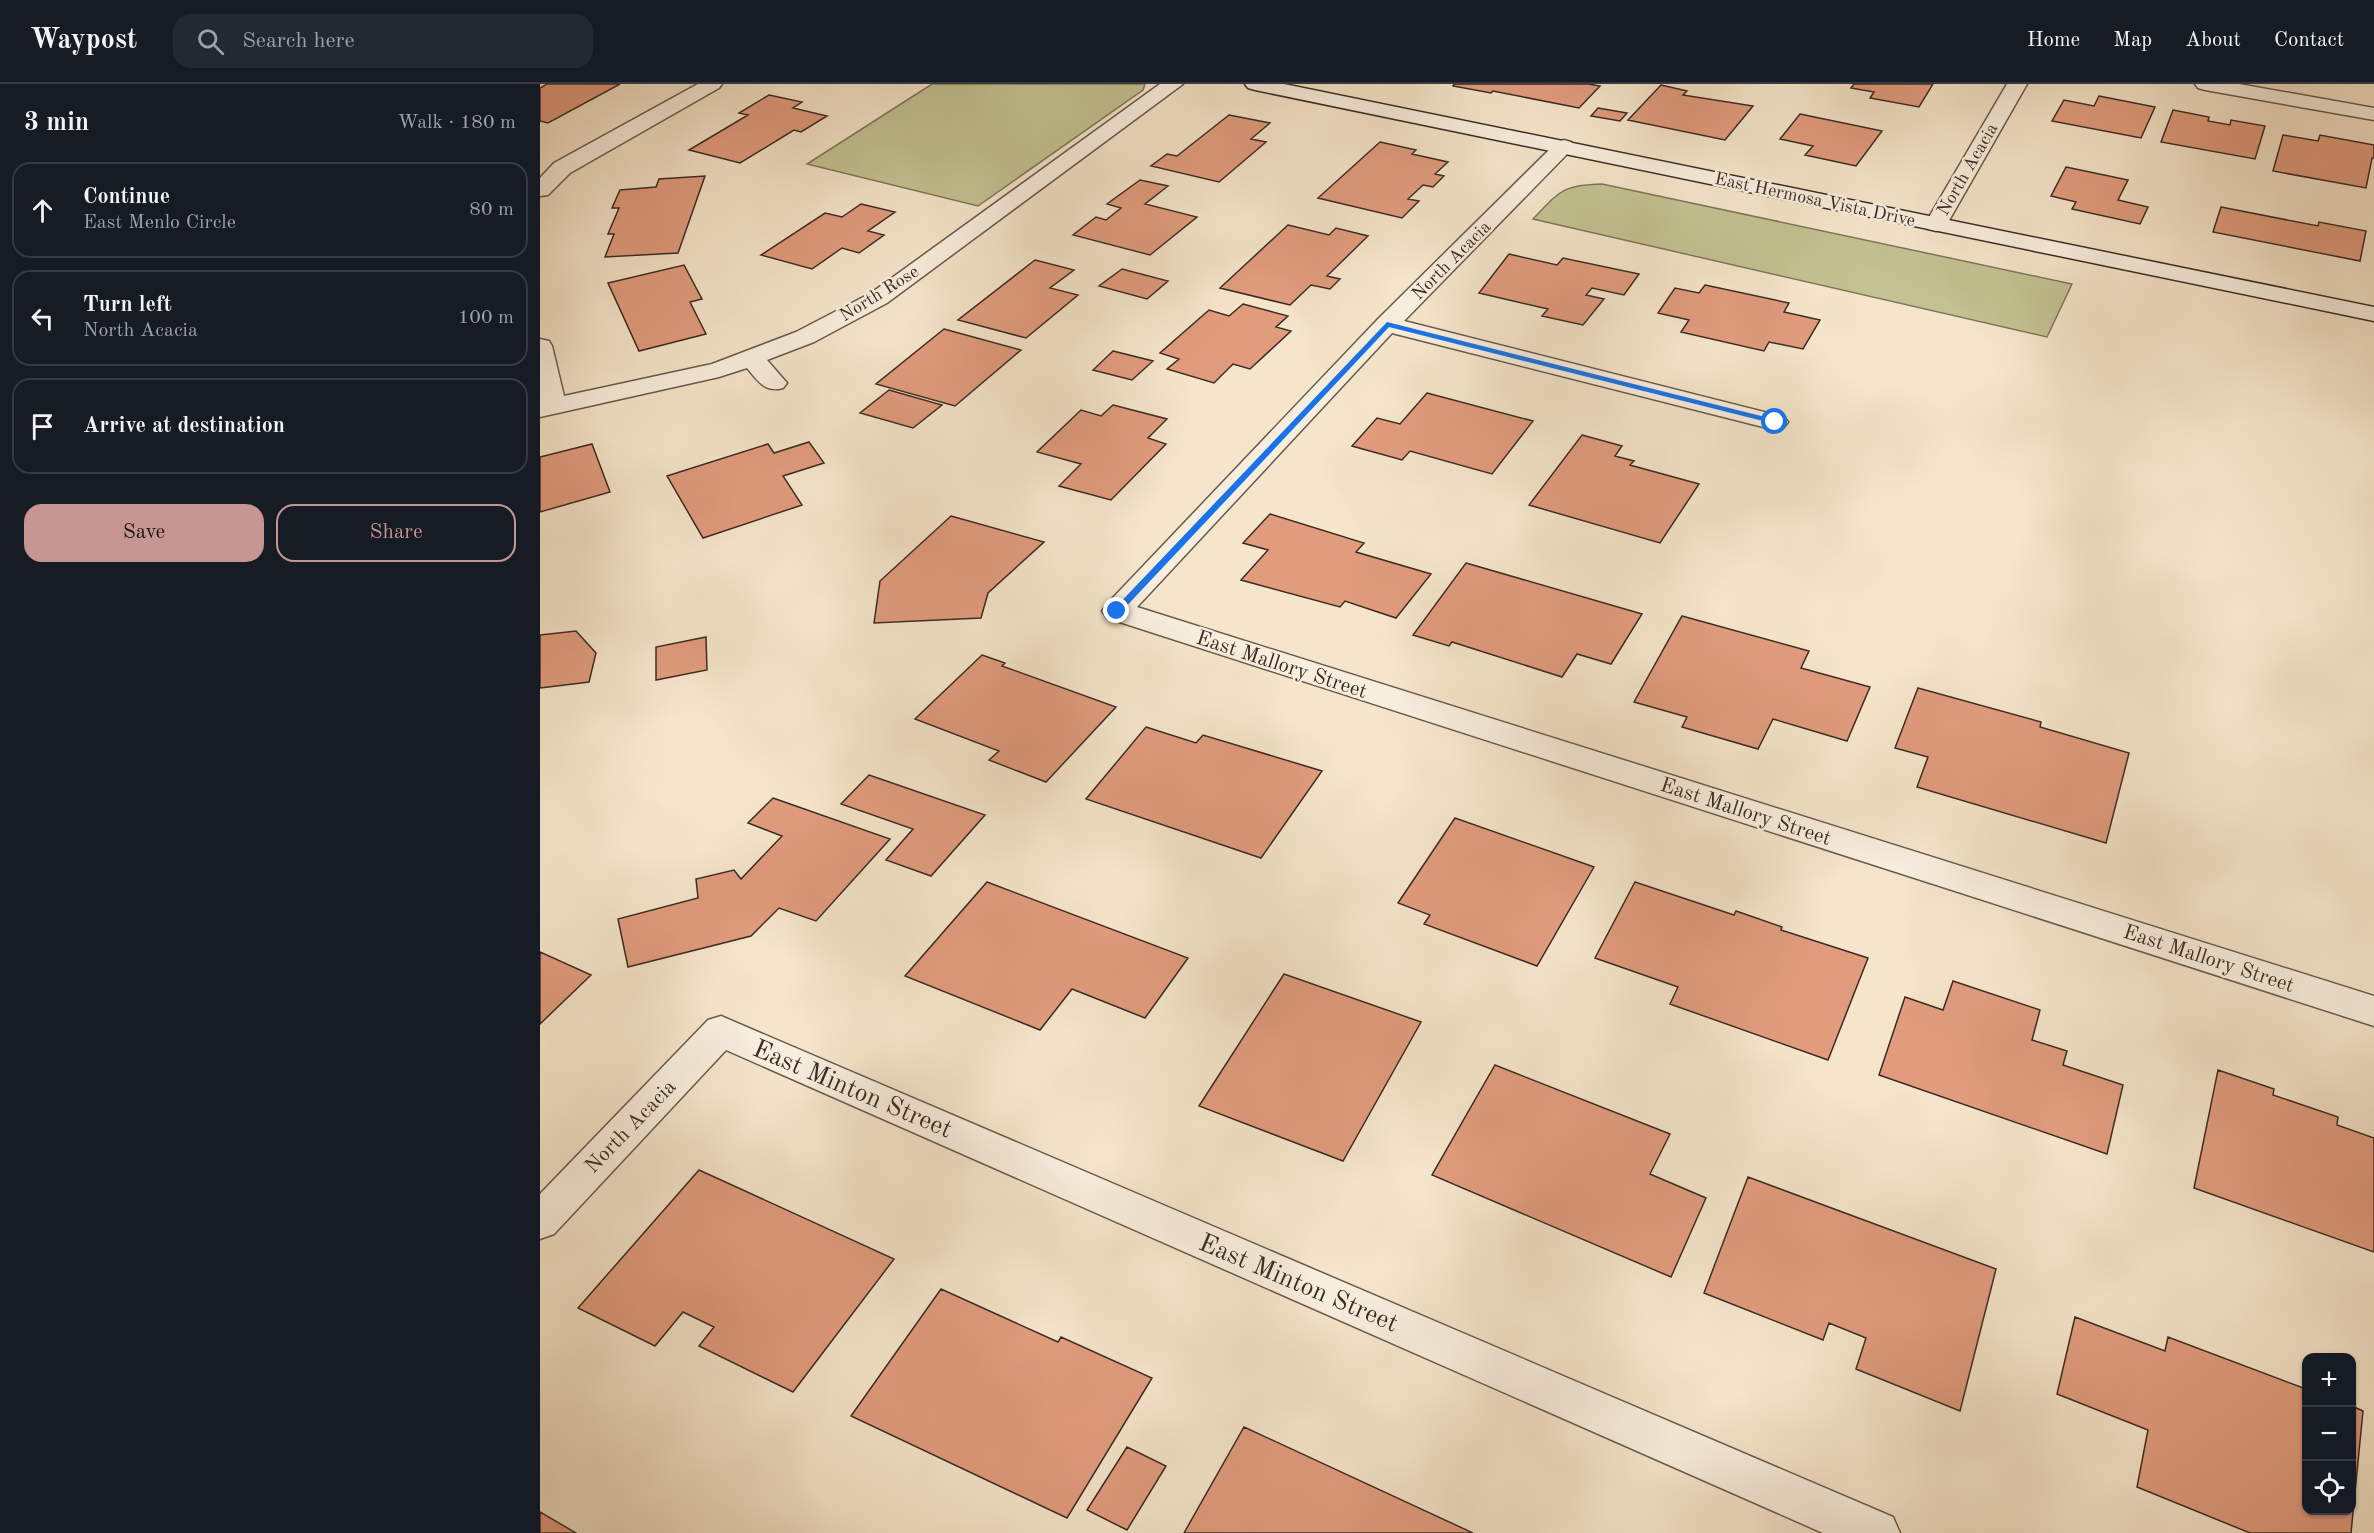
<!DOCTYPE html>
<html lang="en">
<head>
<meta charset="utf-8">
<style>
	body { margin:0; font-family:"Old Standard TT",serif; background:#242831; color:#f1f3f6 }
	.controls { position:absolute; right:18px; bottom:18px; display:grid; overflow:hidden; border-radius:12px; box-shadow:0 2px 4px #0004 }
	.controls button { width:54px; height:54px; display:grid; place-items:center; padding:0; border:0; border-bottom:2px solid #363941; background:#171b24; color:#f1f3f6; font:30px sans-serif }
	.stop { position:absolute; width:18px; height:18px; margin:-14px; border:4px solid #1a73e8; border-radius:50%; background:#fff }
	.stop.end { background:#1a73e8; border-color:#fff; box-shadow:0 2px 6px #0008 }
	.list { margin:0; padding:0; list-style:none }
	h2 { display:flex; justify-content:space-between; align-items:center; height:78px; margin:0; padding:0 24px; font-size:26px }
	h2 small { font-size:20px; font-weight:400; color:#9ea1a6 }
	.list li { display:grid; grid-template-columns:39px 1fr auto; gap:18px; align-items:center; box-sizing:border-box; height:96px; margin:0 12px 12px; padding:0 12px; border:2px solid #363941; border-radius:18px }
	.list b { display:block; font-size:22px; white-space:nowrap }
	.list p { margin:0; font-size:20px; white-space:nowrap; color:#9ea1a6 }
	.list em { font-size:20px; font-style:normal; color:#9ea1a6 }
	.actions { display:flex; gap:12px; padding:18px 24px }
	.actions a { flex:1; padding:14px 0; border:2px solid #c59692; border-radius:18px; text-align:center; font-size:21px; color:#c59692 }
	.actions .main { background:#c59692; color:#111 }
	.icon { flex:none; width:33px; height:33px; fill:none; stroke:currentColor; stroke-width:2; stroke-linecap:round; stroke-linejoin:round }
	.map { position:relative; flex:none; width:1834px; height:1449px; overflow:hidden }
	header { display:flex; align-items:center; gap:36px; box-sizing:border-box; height:84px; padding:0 30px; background:#171b24; border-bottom:2px solid #363941 }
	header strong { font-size:28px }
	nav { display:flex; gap:33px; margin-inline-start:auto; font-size:21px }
	.search { width:420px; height:54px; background:#242831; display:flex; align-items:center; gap:15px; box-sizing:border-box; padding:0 21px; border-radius:18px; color:#9ea1a6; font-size:22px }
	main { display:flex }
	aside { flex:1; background:#171b24 }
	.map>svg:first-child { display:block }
	.green { fill:#c3c292; stroke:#80765b; stroke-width:1.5 }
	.building { fill:#e19c7e; stroke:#3c2b24; stroke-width:1.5 }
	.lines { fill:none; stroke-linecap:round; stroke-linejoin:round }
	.street-casing { stroke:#6a5a4e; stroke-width:3 }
	.secondary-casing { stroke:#3c2b24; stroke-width:3 }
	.street { fill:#f8eedd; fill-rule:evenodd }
	.secondary { fill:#f8eedd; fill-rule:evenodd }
	.route { fill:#1a73e8 }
	.labels { text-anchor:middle; stroke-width:5; stroke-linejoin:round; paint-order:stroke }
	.far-street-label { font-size:18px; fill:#3c2b24; stroke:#f8eedd }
	.street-label { font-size:21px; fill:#3c2b24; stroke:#f8eedd }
	.near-street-label { font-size:26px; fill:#3c2b24; stroke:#f8eedd }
</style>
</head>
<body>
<header>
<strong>Waypost</strong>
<div class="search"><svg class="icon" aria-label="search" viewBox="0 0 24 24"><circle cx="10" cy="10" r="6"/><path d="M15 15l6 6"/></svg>Search here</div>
<nav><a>Home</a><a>Map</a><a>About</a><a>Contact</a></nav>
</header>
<main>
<aside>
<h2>3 min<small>Walk · 180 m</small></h2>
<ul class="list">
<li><svg class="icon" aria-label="ahead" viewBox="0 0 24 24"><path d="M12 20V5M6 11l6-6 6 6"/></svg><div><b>Continue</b><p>East Menlo Circle</p></div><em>80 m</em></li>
<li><svg class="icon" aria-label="left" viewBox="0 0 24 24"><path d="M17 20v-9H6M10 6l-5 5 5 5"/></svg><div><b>Turn left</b><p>North Acacia</p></div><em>100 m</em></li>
<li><svg class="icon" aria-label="arrive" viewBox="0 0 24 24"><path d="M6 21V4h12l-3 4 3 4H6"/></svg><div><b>Arrive at destination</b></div></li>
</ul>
<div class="actions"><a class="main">Save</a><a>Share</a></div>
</aside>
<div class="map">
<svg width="1834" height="1449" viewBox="0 0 1834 1449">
	<rect width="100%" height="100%" fill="#f5e5ca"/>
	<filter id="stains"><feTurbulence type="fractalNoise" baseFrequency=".00333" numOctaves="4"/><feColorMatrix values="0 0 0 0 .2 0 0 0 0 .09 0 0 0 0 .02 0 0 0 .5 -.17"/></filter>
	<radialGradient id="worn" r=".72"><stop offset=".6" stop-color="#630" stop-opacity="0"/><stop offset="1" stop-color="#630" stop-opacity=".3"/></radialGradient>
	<path class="green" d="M392 0H605L603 6 438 122 267 80Z
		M1062 100 1532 200 1507 253 993 135C1020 107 1022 101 1062 100Z"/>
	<path class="building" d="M7 0H80L8 39 0 37V4Z
		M914 0H1048L1060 2 1039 24 953 7 951 9 913 2Z
		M1314 0H1393L1379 23 1330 14 1334 8 1311 4Z
		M1121 1 1147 7 1143 11 1213 22 1185 56 1088 36Z
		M229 11 262 18 253 24 287 32 261 48 254 46 200 79 149 66 208 31 199 29Z
		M1559 12 1615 23 1601 54 1512 37 1524 16 1554 22Z
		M1058 24 1087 29 1080 37 1051 32Z
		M1633 26 1669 33 1668 37 1690 41 1691 36 1725 42 1715 75 1621 58Z
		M1260 30 1342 47 1316 82 1265 71 1273 62 1240 55Z
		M689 31 730 39 711 55 726 58 679 98 611 82 627 70 637 72Z
		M1743 51 1778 57 1780 51 1834 61V74H1832L1826 104 1733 87Z
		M840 58 876 66 872 70 908 78 895 90 904 92 893 103 883 101 868 115 879 117 862 134 778 114Z
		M1526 83 1588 96 1578 116 1608 123 1600 140 1532 125 1536 118 1511 112Z
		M165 92 138 169 65 173 74 150H68L79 124H72L80 106 116 103 119 95Z
		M600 96 628 102 605 120 657 133 610 171 533 151 556 133 566 136 581 124 567 120Z
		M321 120 355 128 328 147 344 151 319 169 302 164 272 185 221 171 285 129 302 133Z
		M1681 123 1778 142 1779 138 1826 147 1820 177 1673 148Z
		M748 141 789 151 796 144 828 152 787 192 800 195 790 205 771 201 750 221 680 204Z
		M969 170 1017 181 1023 174 1099 190 1084 211 1052 204 1046 211 1064 215 1043 241 1002 232 1008 225 939 209Z
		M495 176 534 186 510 204 538 211 486 254 418 236Z
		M144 181 162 215 150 218 166 250 99 267 68 199Z
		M582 185 628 197 607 215 559 202Z
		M1165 201 1249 219 1244 228 1280 236 1263 265 1229 258 1224 267 1141 248 1149 236 1118 229 1135 204 1159 209Z
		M703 220 748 232 736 243 751 247 710 285 693 280 674 299 627 285 639 275 620 269 669 226 689 232Z
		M404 245 481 266 415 322 336 300Z
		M573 267 613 277 592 296 553 286Z
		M349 306 402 321 373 344 320 329Z
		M887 309 993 337 952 390 870 367 862 376 812 362 837 334 860 340Z
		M573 321 627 335 608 354 626 360 571 416 519 402 541 380 497 368 541 326 561 332Z
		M1042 351 1082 362 1075 372 1094 377 1090 381 1159 400 1120 459 989 421Z
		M269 358 284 379 243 392 262 421 163 454 127 392 228 360 234 369Z
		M52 360 70 408 0 428V373Z
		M730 430 824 459 816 468 891 490 856 534 805 517 800 523 701 496 728 466 703 459Z
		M411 432 504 458 448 509 441 534 334 539 340 497Z
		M926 479 1102 530 1071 580 1037 570 1022 593 912 558 909 562 873 551Z
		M1142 532 1269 567 1261 584 1330 603 1307 657 1233 635 1218 665 1142 643 1147 633 1094 618Z
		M36 547 56 569 49 598 0 604V551Z
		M166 553 167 586 116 596V563Z
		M442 571 465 579 462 582 576 623 506 698 449 676 459 667 375 635Z
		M1378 604 1501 638 1500 643 1589 669 1566 759 1377 703 1388 673 1355 664Z
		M606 643 656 659 663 651 782 687 721 774 546 715Z
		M329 691 445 731 391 792 346 776 373 745 301 720Z
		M233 714 350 755 276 837 239 824 211 852 88 883 78 835 158 814 156 795 194 786 201 795 242 752 208 739Z
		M915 734 1054 783 997 882 884 840 890 831 858 819Z
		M447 798 648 874 605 934 532 905 500 946 365 892Z
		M1095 798 1194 831 1196 827 1242 843 1241 846 1328 874 1288 976 1130 920 1138 903 1055 874Z
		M0 868 51 891 0 940Z
		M744 890 881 938 803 1077 659 1022Z
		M1413 897 1500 926 1492 956 1527 967 1523 981 1583 1001 1567 1070 1339 991 1365 913 1403 926Z
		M955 981 1130 1050 1110 1090 1166 1114 1131 1193 892 1091Z
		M1678 986 1734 1005 1733 1011 1798 1033 1797 1041 1834 1054V1168L1654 1104Z
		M159 1086 354 1175 253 1308 159 1262 174 1243 143 1228 115 1262 38 1224Z
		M1208 1093 1456 1185 1420 1327 1316 1285 1326 1254 1289 1239 1283 1256 1164 1209Z
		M401 1205 518 1258 521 1253 612 1294 527 1434 311 1332Z
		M1535 1233 1625 1267 1628 1253 1766 1305V1426H1812V1322L1823 1327 1811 1449H1710L1597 1403 1608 1346 1517 1310Z
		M704 1343 933 1449H644Z
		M587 1363 626 1382 587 1446 547 1426Z
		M0 1428 36 1449H0Z"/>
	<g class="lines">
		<g class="street-casing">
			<path id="street" d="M158 0H182L179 4 30 89 8 111 0 112V94L14 79Z
				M620 0H643L347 219 274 258 227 276 247 299 243 304C225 309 218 297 207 284L179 293 0 333V255L9 257 12 262 24 312 172 280 256 248 331 209Z
				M1467 0H1487L1407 140 1404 145 1396 147 1388 145 1385 140Z
				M1655 0H1699L1834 24V36L1665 6 1658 4Z
				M1024 56 1031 58 1034 62 1031 66 864 237 1244 333 1248 338 1244 343 1235 346 852 249 597 523 1834 912V942L567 534 562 527 567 520 838 235 1017 58Z
				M181 932 1353 1433 1360 1449H1283L186 966 14 1150 0 1155V1110L168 936Z"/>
		</g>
		<g class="secondary-casing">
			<path id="secondary" d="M705 0H744L1834 223V237L715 6 708 4Z"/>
		</g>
		<use href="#street" class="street"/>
		<use href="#secondary" class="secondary"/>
	</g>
	<path class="route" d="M847 238 1237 336 1238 338 1235 340 849 243 580 529H574V525Z"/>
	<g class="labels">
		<g class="far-street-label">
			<text transform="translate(1427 85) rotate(-60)" y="6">North Acacia</text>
			<text transform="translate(1275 115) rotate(12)" y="6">East Hermosa Vista Drive</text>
			<text transform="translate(911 176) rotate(-45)" y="6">North Acacia</text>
			<text transform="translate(339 209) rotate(-32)" y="6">North Rose</text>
		</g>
		<g class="street-label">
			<text transform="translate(742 580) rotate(18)" y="7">East Mallory Street</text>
			<text transform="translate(1206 727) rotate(18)" y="7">East Mallory Street</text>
			<text transform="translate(1669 874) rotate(18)" y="7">East Mallory Street</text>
			<text transform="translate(90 1042) rotate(-46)" y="7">North Acacia</text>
		</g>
		<g class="near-street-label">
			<text transform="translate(313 1004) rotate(23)" y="9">East Minton Street</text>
			<text transform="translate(759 1198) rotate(23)" y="9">East Minton Street</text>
		</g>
	</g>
	<rect width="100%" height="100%" filter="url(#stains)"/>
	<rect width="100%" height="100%" fill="url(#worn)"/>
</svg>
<div class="controls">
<button>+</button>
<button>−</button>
<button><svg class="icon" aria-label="locate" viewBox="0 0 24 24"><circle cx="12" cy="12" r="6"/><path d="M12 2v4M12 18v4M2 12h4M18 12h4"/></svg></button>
</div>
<div class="stop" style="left:1235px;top:338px"></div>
<div class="stop end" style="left:577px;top:527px"></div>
</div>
</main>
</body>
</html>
